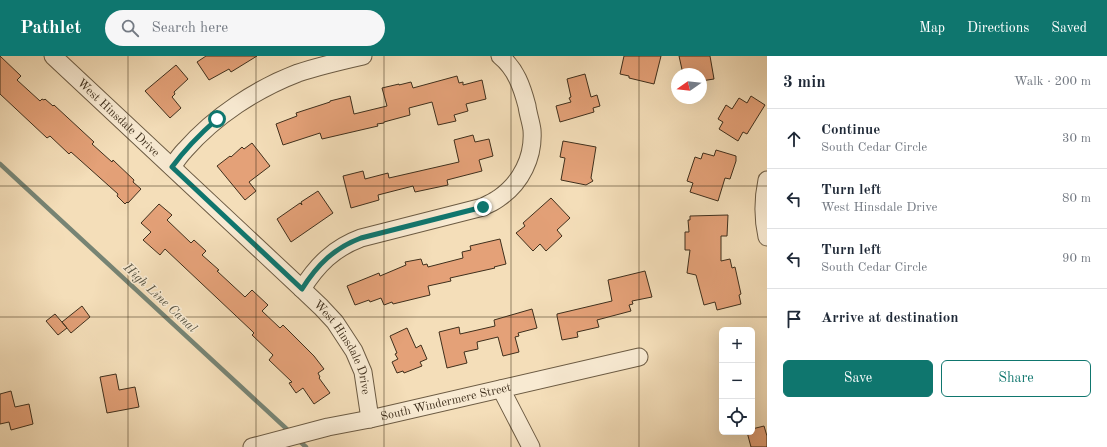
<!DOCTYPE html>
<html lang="en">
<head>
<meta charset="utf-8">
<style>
	body { margin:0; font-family:"Old Standard TT",serif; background:#f6f6f7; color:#1f2937 }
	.controls { position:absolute; right:12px; bottom:12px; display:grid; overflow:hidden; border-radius:6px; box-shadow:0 4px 16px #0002 }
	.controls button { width:36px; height:36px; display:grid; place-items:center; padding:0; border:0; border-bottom:1px solid #e0e1e3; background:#fff; color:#1f2937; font:20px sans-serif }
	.compass { position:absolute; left:671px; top:12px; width:36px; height:36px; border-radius:50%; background:#fff; box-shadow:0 4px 16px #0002; rotate:256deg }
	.stop { position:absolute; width:12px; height:12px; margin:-9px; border:3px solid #0f766e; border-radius:50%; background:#fff }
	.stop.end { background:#0f766e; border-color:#fff; box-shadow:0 1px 4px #0008 }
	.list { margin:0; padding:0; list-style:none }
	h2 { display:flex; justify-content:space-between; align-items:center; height:52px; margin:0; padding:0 16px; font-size:17px }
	h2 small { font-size:13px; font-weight:400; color:#747a83 }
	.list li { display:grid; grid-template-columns:26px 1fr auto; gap:12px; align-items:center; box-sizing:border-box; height:60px; padding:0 16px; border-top:1px solid #e0e1e3 }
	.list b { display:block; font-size:15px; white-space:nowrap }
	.list p { margin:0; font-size:13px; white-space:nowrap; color:#747a83 }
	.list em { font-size:13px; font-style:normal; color:#747a83 }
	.actions { display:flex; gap:8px; padding:12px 16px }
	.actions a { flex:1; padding:9px 0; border:1px solid #0f766e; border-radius:6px; text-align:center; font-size:14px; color:#0f766e }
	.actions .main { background:#0f766e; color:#fff }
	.icon { flex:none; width:22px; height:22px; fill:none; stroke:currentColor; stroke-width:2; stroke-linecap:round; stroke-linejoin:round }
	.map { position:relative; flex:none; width:767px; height:391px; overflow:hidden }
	header { display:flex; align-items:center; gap:24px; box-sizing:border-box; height:56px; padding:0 20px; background:#0f766e; color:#fff }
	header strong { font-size:19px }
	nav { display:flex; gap:22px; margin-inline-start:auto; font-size:14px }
	.search { width:280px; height:36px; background:#f6f6f7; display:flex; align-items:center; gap:10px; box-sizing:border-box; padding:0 14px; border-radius:22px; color:#747a83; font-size:15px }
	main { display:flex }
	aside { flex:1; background:#fff }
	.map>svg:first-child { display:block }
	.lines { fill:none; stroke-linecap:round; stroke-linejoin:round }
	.stream { stroke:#778474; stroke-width:4.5 }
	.building { fill:#e4a178; stroke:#3f2f1c }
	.street-casing { stroke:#6c5b43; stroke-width:19 }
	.street { stroke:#f8ead2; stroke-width:17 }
	.route { stroke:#0f766e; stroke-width:5 }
	.grid { fill:none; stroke:#3f2f1c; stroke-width:1; stroke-opacity:0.55 }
	.labels { text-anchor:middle; stroke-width:3; stroke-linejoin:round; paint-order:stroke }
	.street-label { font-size:12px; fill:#3f2f1c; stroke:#f8ead2 }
	.water-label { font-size:13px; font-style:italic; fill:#565240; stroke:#f8ead2 }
</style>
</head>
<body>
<header>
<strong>Pathlet</strong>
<div class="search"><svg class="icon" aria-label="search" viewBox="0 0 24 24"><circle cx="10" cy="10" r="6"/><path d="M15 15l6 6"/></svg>Search here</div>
<nav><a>Map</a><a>Directions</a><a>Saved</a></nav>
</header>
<main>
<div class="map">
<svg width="767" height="391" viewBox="0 0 767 391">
	<rect width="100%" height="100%" fill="#f4deb9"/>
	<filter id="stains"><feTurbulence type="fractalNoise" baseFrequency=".005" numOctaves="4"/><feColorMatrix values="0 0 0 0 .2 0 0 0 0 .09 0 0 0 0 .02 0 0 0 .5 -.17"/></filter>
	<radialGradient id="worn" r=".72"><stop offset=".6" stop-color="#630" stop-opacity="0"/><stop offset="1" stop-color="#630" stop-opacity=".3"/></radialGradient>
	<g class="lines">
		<path class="stream" d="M0 108 290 376
			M297 383 306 391"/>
	</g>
	<path class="building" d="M0 0 21 20 17 24 40 45 42 43 44 44 45 43 53 50 54 49 94 86 92 88 112 106 113 104 134 124 133 126 141 133 128 147 127 146 125 148 117 140 118 138 71 96 69 98 50 80 47 82 0 38Z
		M206 0H257L231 16 229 13 209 24 197 6Z
		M624 0H661L654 28 629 22V20L620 18Z
		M679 0H710L714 23 701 25V18H683Z
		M176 9 188 23 174 36 175 38 172 41 181 52 170 62 145 35Z
		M585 18 591 41 597 39 600 50 593 52 594 56 560 66 556 50 571 46 569 42 571 41 567 23Z
		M457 20 459 27 463 26V29L482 24 486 43 466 48 468 55 454 59 456 65 438 69 432 46 409 52 410 59 384 66V67L377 68 378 70 322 83 320 77 283 89 276 68 297 60 296 57 330 46V45L350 40 354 58 387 50 382 32 399 28V29L411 26 413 32Z
		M751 40 765 49 747 78 743 76 738 85 719 73 723 66 718 63 726 49 732 53 739 42 747 47Z
		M473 79 475 86 489 83 493 100 479 104 482 115 447 124 448 129 415 136 413 130 378 139 379 144 351 152 343 120 363 115 365 123 388 117 389 122 459 106 454 84Z
		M563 85 596 91 591 122 593 125 586 129 561 124 565 102 560 101Z
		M252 87 270 110 249 126 256 135 245 144 217 110 230 100 231 101 242 91 244 93Z
		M716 94 736 100V105L730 123 725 122 718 145 690 136 693 127 687 125 695 101 701 103 703 97 714 100Z
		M318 135 333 157 291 186 277 163 300 147 302 149 301 146Z
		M551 142 570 162 557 174 562 180 546 195 540 188 533 195 516 177 525 170 523 167Z
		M159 148 172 159 167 164 191 187 194 184 206 195 202 199 219 214 217 215 245 241 252 234 268 249 262 255 280 272 283 269 314 300 324 313 318 317 320 321 319 322 330 337 314 348 303 332 296 337 289 327 292 326 269 304 273 299 252 279 254 277 252 275 165 193 160 199 143 184 151 176 141 167Z
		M728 159 727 180H721V205L730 203 732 212 735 211 741 238 739 239 741 248 717 254 715 246 704 249 696 219 687 217 690 194H685V176H689L688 164H690V160Z
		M500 183 506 208 494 211 495 212 450 222 451 225 428 230 430 239 393 248 392 246 384 249 381 242 370 246 369 244 355 249 347 230 379 217 380 220 406 209 405 206 421 203 423 209 427 208 428 211 463 202 462 196 471 194 470 190Z
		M645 215 652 241 632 245 633 248 629 249 631 255 597 264 599 271 577 276 578 281 562 284 557 260V258L612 245 608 224Z
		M82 250 90 261 71 277 62 266Z
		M532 253 537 272 518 277 519 280 515 281 519 296 503 300 498 281 477 286 478 293 464 296 467 307 447 312 439 276 459 271 460 278 495 270 494 264Z
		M55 258 67 272 58 279 46 265Z
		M407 272 416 292 421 289 427 303 420 306 422 310 404 317 403 315 397 317 392 306 398 303 395 298 397 297 390 280Z
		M116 318 119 334 135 331 139 351 107 357 100 321Z
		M11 335 15 351 29 348 33 368 11 374 9 366 0 368V338Z
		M764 370 767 380V391H751L747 376H752V373Z"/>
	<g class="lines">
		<g class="street-casing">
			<g id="street">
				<path id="s1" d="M53 0 302 233 321 251 335 266 354 295 363 316 370 363"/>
				<path d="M172 111C176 105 180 99 185 94 215 60 256 33 298 17 319 10 341 5 363 0"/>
				<path d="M767 124C763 143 763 163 767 181"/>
				<path d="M302 233C317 209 334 192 361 182L483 151C488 148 494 146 499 142 521 127 534 101 532 74 531 66 528 58 527 50 522 31 516 13 500 0"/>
				<path d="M501 333 531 391"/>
				<path id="s2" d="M252 391 328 371 370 363 639 301"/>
			</g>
		</g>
		<use href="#street" class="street"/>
	</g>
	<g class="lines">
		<path class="route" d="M217 63C200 78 186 92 172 111L302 233C317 209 334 192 361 182L483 151"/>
	</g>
	<path class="grid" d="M128 0V391M256 0V391M384 0V391M511 0V391M639 0V391M0 130H767M0 261H767"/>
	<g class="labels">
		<g class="street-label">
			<text dy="4" stroke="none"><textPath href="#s1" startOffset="90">West Hinsdale Drive</textPath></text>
			<text dy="4" stroke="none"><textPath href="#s1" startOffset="414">West Hinsdale Drive</textPath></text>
			<text dy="4" stroke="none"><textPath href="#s2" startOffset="199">South Windermere Street</textPath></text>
		</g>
		<g class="water-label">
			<text transform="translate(161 241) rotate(43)" y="5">High Line Canal</text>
		</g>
	</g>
	<rect width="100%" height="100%" filter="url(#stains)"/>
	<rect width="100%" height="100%" fill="url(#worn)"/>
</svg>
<div class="controls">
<button>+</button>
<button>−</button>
<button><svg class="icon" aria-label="locate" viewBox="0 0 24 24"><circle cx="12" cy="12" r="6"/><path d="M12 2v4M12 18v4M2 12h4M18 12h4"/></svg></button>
</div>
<svg class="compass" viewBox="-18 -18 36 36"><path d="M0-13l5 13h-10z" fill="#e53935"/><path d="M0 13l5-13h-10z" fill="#747a83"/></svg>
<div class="stop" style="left:217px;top:63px"></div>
<div class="stop end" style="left:483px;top:151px"></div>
</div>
<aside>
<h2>3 min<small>Walk · 200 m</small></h2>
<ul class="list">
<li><svg class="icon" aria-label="ahead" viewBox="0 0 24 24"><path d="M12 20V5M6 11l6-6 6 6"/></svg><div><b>Continue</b><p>South Cedar Circle</p></div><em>30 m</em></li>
<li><svg class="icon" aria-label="left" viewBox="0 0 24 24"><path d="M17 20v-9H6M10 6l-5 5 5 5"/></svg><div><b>Turn left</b><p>West Hinsdale Drive</p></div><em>80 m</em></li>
<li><svg class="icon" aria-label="left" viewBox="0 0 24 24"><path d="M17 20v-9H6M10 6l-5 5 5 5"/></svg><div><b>Turn left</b><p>South Cedar Circle</p></div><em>90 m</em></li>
<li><svg class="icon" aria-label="arrive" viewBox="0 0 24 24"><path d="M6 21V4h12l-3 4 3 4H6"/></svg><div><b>Arrive at destination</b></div></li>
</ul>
<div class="actions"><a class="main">Save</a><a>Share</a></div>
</aside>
</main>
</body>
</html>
